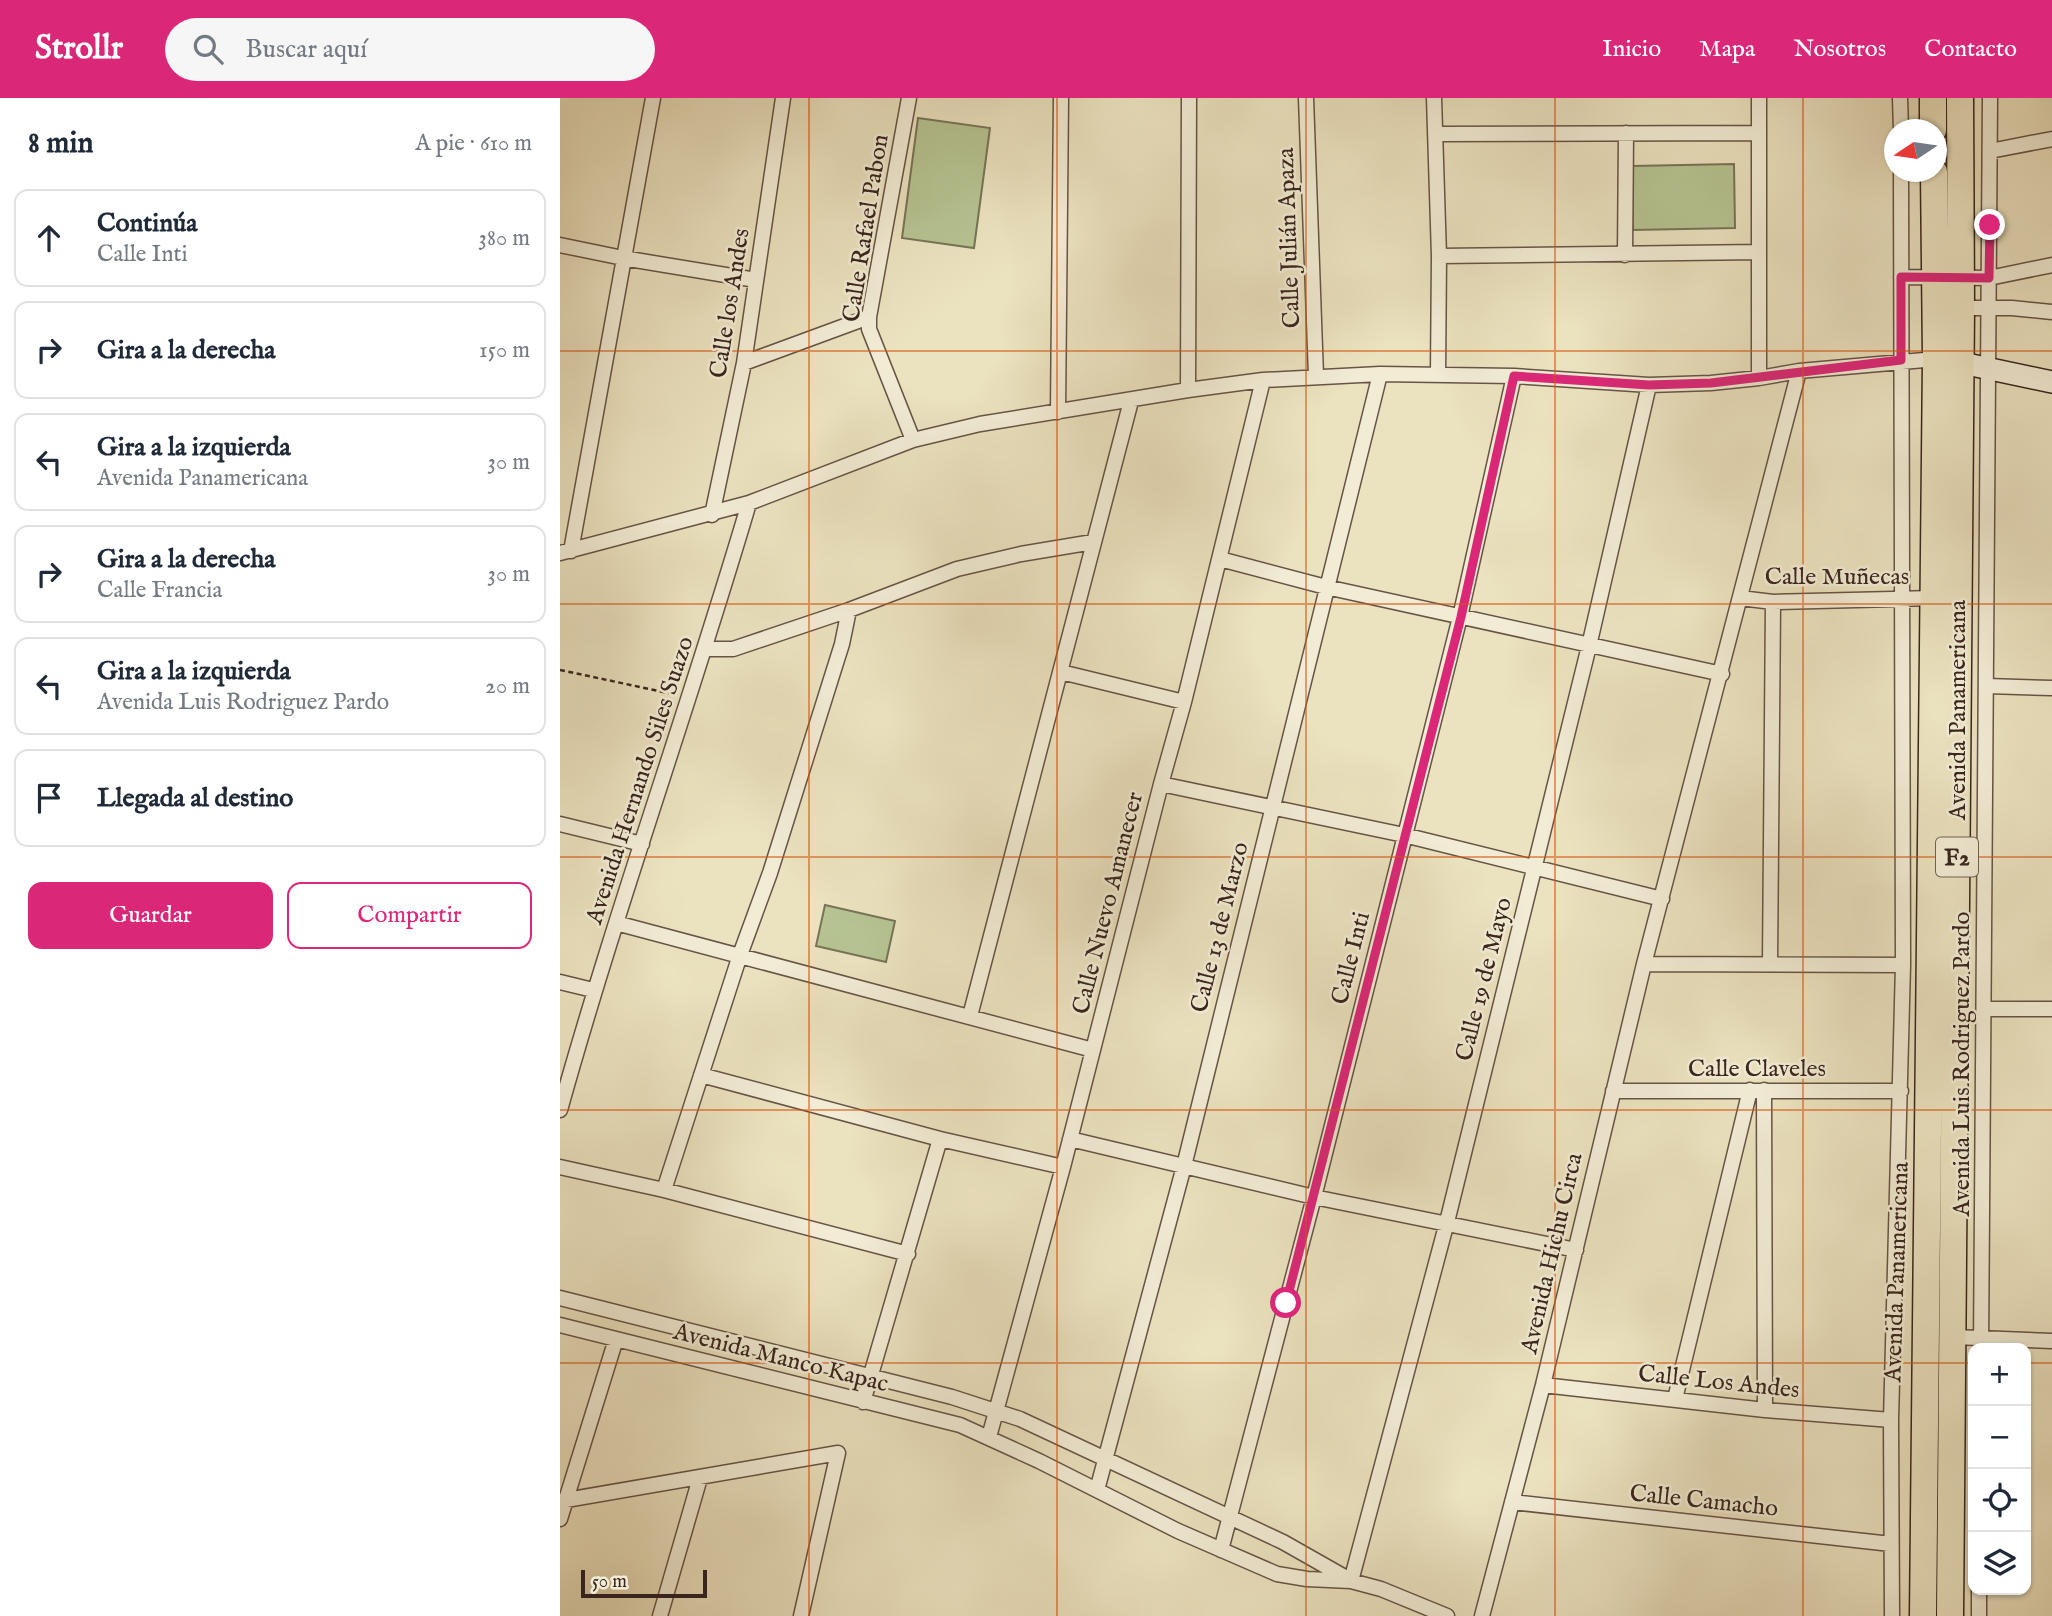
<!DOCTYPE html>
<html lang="es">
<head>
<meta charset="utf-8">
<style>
	body { margin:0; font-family:"IM FELL English",serif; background:#f6f6f7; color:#1f2937 }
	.controls { position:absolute; right:21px; bottom:21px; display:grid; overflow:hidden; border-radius:14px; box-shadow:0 2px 5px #0004 }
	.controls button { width:63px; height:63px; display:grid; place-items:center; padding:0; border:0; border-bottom:2px solid #e0e1e3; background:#fff; color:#1f2937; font:35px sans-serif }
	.compass { position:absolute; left:1324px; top:21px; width:63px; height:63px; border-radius:50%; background:#fff; box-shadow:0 2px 5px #0004; rotate:257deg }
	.scale { position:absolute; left:21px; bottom:18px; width:126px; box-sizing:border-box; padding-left:7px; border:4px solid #39251d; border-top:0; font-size:19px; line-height:24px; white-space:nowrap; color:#39251d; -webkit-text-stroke:5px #f2ecd5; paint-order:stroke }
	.stop { position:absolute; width:21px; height:21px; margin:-16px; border:5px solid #db2777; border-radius:50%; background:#fff }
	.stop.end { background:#db2777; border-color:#fff; box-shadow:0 2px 7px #0008 }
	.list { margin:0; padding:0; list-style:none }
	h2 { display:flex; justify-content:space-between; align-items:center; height:91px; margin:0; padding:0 28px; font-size:30px }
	h2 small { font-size:23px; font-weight:400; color:#747a83 }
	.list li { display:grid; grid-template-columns:46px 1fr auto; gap:21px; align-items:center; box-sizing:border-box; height:98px; margin:0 14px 14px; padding:0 14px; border:2px solid #e0e1e3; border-radius:14px }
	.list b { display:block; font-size:26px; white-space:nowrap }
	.list p { margin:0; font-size:23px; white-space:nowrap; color:#747a83 }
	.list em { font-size:23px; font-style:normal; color:#747a83 }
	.actions { display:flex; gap:14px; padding:21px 28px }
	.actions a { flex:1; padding:16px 0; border:2px solid #db2777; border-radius:14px; text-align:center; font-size:24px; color:#db2777 }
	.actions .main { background:#db2777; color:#fff }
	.icon { flex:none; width:38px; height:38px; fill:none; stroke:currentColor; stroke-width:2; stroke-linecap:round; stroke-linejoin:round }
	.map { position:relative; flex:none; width:1492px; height:1518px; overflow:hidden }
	header { display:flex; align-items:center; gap:42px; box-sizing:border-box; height:98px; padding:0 35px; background:#db2777; color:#fff }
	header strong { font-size:33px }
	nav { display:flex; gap:38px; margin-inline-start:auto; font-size:24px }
	.search { width:490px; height:63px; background:#f6f6f7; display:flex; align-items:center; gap:18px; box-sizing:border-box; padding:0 24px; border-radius:38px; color:#747a83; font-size:26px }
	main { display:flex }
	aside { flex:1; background:#fff }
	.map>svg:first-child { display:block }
	.pitch { fill:#b6c392; stroke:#787458; stroke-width:2 }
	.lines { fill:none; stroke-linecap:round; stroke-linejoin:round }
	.street-casing { stroke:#665446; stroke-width:17 }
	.secondary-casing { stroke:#39251d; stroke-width:24 }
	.highway-casing { stroke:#39251d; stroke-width:29 }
	.path { stroke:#39251d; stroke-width:2.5; stroke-dasharray:5 3.5; stroke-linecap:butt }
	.street { stroke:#f2ecd5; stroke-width:14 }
	.secondary { stroke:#f2ecd5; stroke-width:21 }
	.highway { stroke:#ebe2bf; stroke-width:26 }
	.route { stroke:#db2777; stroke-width:9 }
	.grid { fill:none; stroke:#d6540e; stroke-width:2; stroke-opacity:0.55 }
	.labels { text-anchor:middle; stroke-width:5; stroke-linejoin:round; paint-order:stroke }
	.shield { fill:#f2ecd5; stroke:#706154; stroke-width:2 }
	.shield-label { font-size:23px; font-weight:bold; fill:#39251d }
	.street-label { font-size:24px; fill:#39251d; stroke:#f2ecd5 }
</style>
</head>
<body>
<header>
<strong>Strollr</strong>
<div class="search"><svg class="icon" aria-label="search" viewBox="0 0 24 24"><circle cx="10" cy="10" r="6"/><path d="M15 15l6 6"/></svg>Buscar aquí</div>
<nav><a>Inicio</a><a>Mapa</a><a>Nosotros</a><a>Contacto</a></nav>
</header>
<main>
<aside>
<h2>8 min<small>A pie · 610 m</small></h2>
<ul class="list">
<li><svg class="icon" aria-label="ahead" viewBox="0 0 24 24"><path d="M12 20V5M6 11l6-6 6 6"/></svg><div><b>Continúa</b><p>Calle Inti</p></div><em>380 m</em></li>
<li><svg class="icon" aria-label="right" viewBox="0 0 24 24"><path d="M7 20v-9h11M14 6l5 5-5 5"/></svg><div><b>Gira a la derecha</b></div><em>150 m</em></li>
<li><svg class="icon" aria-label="left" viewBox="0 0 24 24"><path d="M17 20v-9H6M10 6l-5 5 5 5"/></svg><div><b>Gira a la izquierda</b><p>Avenida Panamericana</p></div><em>30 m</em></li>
<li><svg class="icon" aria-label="right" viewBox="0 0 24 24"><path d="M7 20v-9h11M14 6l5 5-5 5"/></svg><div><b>Gira a la derecha</b><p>Calle Francia</p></div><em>30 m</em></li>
<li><svg class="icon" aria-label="left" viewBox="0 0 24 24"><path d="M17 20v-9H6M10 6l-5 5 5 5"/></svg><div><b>Gira a la izquierda</b><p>Avenida Luis Rodriguez Pardo</p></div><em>20 m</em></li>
<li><svg class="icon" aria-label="arrive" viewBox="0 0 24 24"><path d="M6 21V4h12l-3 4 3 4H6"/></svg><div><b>Llegada al destino</b></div></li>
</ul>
<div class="actions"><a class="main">Guardar</a><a>Compartir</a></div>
</aside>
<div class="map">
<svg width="1492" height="1518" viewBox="0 0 1492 1518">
	<rect width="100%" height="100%" fill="#ebe2bf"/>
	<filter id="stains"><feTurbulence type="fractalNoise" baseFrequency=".00286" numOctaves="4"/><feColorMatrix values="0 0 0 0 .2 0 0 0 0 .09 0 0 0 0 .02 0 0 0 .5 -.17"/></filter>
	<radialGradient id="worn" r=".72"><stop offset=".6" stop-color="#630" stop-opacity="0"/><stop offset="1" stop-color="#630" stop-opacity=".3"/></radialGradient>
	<path class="pitch" d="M358 20 430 30 414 150 342 140Z
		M1174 66 1175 130 1073 132 1072 68Z
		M265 807 335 823 326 864 256 848Z"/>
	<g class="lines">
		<g class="street-casing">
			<path id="street" d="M349 0 309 219V231L353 342
				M746 0 756 278
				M874 0 879 158 878 277
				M1199 0V280
				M1340 0 1341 32
				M875 36 1199 35
				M1430 53 1492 41
				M0 147 63 160 196 182
				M1065 157 1066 35
				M879 158 1199 154
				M1341 179 1429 180 1492 167
				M1401 210H1452L1492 214
				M184 265 309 219
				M628 292 629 0
				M498 314 501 0
				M152 417 184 265 223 0
				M11 453 93 0
				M0 455 189 405 353 342 420 326 628 292 703 282 820 276 954 278 1089 287 1151 285 1199 280 1239 273 1376 261
				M660 461 766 489 1162 576
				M1180 500 1213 504 1374 500
				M146 551H173L289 512 397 471 461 456 533 444
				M501 574 624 604
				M1427 588 1492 590
				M601 686 844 737 1102 801
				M0 726 82 746
				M56 825 533 952
				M1084 866 1343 867
				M1210 866 1213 504
				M0 884 33 892
				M1424 911H1492
				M410 918 571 303
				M141 977 380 1041 503 1069
				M1204 992 1205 1312
				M1053 993H1341
				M0 1012C57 808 129 609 189 405
				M510 1041 754 1099 1016 1152
				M0 1069 104 1092 348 1156
				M104 1092 180 857 210 775 282 546 289 512
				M0 1200 392 1299 460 1321 723 1444 790 1482
				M0 1227 400 1327 479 1363 618 1433 717 1476 747 1481 791 1483 821 1491 887 1518
				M1394 1239 1492 1243
				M1421 1250 1430 0
				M983 1287 1205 1312 1331 1322
				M1115 1301 1190 992
				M303 1304 380 1041
				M429 1339 503 1069 601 686 624 604 703 282
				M537 1392 624 1068 820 276
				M0 1403 278 1355 241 1518
				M952 1404 1331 1446
				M0 1421 56 1241
				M661 1452 754 1099 900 519 954 278
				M791 1483 887 1124 1029 548 1089 287
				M100 1518 140 1380
				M922 1518 983 1287 1084 866 1239 273
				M1332 1518 1331 1322 1343 867 1341 74
				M1419 1518V1492"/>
		</g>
		<g class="secondary-casing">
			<path id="secondary" d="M1388 262 1492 284"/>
		</g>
		<g class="highway-casing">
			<path id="highway" d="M1373 0V32
				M1363 1518 1376 261 1374 74
				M1390 1518 1401 210 1400 0"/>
		</g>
		<path class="path" d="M0 572 113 596"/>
		<use href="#street" class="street"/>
		<use href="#secondary" class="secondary"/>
		<use href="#highway" class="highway"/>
	</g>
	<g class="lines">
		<path class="route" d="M726 1205 901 519 954 278 1089 287 1151 285 1341 262V179L1429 180 1430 127"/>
	</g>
	<path class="grid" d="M249 0V1518M497 0V1518M746 0V1518M995 0V1518M1243 0V1518M0 253H1492M0 506H1492M0 759H1492M0 1012H1492M0 1265H1413M1466 1265H1492"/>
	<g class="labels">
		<rect class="shield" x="1376" y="739.5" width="42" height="39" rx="5"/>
		<g class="shield-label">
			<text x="1397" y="767">F2</text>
		</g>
		<g class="street-label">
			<text transform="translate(305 130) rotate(-81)" y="8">Calle Rafael Pabon</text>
			<text transform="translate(728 140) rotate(-92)" y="8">Calle Julián Apaza</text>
			<text transform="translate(169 205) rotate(-81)" y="8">Calle los Andes</text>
			<text x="1277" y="486">Calle Muñecas</text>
			<text transform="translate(1397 612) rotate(-90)" y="8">Avenida Panamericana</text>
			<text transform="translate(79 682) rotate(-72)" y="8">Avenida Hernando Siles Suazo</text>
			<text transform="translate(547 805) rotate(-76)" y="8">Calle Nuevo Amanecer</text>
			<text transform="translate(659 829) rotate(-76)" y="8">Calle 13 de Marzo</text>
			<text transform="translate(790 860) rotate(-76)" y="8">Calle Inti</text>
			<text transform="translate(923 881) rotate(-76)" y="8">Calle 19 de Mayo</text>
			<text transform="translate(1401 966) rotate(-90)" y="8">Avenida Luis Rodriguez Pardo</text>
			<text x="1197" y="978">Calle Claveles</text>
			<text transform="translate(991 1155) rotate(-77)" y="8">Avenida Hichu Circa</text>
			<text transform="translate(1336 1174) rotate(-88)" y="8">Avenida Panamericana</text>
			<text transform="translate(221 1259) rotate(14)" y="8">Avenida Manco Kapac</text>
			<text transform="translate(1159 1283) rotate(6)" y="8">Calle Los Andes</text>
			<text transform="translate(1144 1402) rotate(6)" y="8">Calle Camacho</text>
		</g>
	</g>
	<rect width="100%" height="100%" filter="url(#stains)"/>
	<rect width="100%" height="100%" fill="url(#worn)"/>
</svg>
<div class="controls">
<button>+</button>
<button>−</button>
<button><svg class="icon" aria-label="locate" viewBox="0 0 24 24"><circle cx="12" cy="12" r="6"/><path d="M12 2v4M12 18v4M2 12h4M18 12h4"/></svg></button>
<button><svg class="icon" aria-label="layers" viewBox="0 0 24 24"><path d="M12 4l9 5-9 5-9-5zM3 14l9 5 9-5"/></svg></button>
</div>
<svg class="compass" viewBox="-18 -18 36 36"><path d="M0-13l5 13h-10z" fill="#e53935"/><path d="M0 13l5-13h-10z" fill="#747a83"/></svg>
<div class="scale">50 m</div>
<div class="stop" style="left:726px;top:1205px"></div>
<div class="stop end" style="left:1430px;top:127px"></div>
</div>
</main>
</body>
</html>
